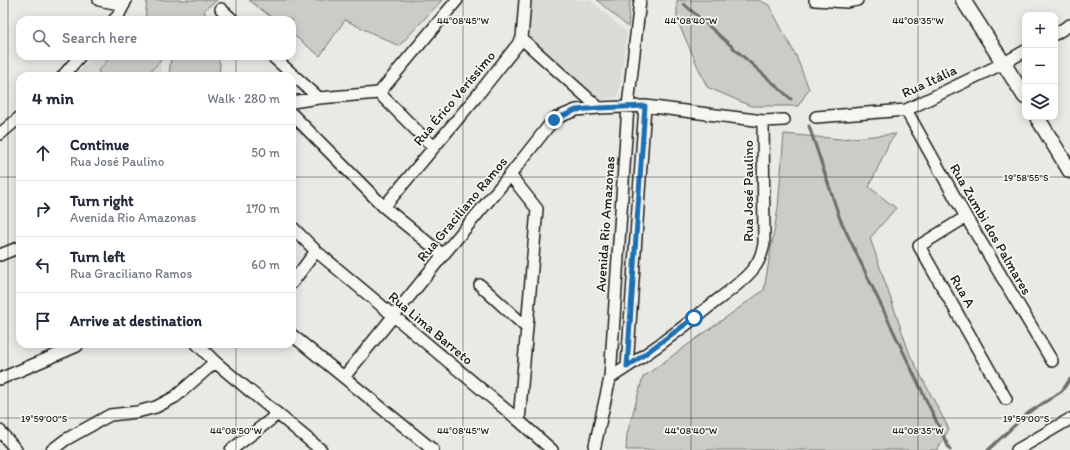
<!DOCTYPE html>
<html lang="en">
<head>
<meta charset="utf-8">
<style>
	body { margin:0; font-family:Itim,sans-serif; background:#f6f6f7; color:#1f2937 }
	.controls { position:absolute; right:12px; top:12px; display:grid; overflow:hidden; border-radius:8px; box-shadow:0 2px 10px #0003 }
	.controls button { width:36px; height:36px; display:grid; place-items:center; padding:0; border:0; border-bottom:1px solid #e0e1e3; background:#fff; color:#1f2937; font:20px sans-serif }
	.stop { position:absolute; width:12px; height:12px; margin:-9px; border:3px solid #1f6fb2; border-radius:50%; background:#fff }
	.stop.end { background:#1f6fb2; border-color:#fff; box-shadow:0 1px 4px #0008 }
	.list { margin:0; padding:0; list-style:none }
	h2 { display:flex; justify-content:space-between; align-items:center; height:52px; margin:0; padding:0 16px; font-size:17px }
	h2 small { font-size:13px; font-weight:400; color:#747a83 }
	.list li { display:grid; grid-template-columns:26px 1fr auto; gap:12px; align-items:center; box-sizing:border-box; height:56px; padding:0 16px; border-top:1px solid #e0e1e3 }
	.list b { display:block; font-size:15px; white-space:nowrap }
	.list p { margin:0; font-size:13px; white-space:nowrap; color:#747a83 }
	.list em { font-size:13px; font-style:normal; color:#747a83 }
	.icon { flex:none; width:22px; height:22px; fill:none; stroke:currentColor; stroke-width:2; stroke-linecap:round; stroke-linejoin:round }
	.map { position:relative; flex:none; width:1070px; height:450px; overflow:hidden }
	.search { position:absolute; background:#fff; box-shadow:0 2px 10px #0003; left:16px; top:16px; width:280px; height:44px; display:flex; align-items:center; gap:10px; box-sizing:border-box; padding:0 14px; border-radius:12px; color:#747a83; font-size:15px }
	.panel { position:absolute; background:#fff; box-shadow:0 2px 10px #0003; left:16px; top:72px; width:280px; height:276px; border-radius:12px }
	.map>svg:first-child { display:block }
	.built { fill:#dadad6 }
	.green { fill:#cbcbc7; stroke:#747472 }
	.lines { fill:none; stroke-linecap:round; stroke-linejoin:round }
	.stream { stroke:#6d6d6c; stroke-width:3 }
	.minor-casing { stroke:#1c1c1c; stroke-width:14 }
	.major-casing { stroke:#1c1c1c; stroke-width:17 }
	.minor { stroke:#f6f6f2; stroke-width:11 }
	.major { stroke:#f6f6f2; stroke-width:14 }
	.route { stroke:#1f6fb2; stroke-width:5 }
	.ticks { fill:none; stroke:#1c1c1c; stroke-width:1; stroke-opacity:0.45 }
	.labels { text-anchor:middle; stroke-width:3.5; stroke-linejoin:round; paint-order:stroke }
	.street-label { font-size:14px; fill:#1c1c1c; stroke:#f6f6f2 }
	.ticks-label { font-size:10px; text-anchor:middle; fill:#1c1c1c; stroke:#f6f6f2; stroke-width:3.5; stroke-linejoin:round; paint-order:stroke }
</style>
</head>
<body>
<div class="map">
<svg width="1070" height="450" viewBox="0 0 1070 450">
	<rect width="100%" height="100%" fill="#e9e9e5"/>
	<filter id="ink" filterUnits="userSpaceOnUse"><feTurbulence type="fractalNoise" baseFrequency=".025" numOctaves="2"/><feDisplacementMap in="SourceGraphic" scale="8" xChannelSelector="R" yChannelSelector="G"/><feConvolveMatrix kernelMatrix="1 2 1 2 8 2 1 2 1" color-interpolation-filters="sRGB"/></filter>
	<g filter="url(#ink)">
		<path class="built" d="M531 0H590L627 33 618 97 601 100 528 35Z
			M93 56H161L160 76H75Z"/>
		<path class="green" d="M147 0H217L204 10 207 20H145Z
			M249 0H442L399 46 345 20 320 56 292 34V20H275Z
			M597 0H630L628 27Z
			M677 0H758L769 5 796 56 809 89 798 106H751L707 87 677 20Z
			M111 56H157L161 61 145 76H102L98 71Z
			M171 56H217L220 64 219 76H169Z
			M784 134 840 139 896 134 889 143 869 187 896 208 870 238 910 355 949 429 937 450H626L627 434 643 377 764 290 778 208Z"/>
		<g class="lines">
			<path class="stream" d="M684 4 791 99
				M809 126 840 219 950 450
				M988 450 1028 413 1062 391 1070 379"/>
			<g class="minor-casing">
				<path id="minor" d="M99 0 124 5
					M815 0 847 2 857 0
					M221 9 233 20
					M114 20 118 16 126 0
					M1055 34 1070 25
					M522 39 599 108
					M272 56 319 98
					M63 76 80 56
					M379 93 433 147
					M292 102 319 98 379 93 457 0
					M906 110 966 217 1052 361
					M292 114 384 207 443 255
					M816 117 906 110 1004 63 1025 51
					M0 134 20 117
					M510 175 537 209 519 421
					M384 207 476 97 522 39 525 0
					M966 217 919 246 1006 399
					M292 227 316 251 517 419 552 450
					M0 255 20 247
					M292 283 316 251
					M480 285 527 328
					M292 335 433 450
					M197 344 215 362 321 450
					M627 367 645 106
					M344 377 443 255 510 175 554 119 576 110 599 108 645 106 763 121 784 120
					M610 378C645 356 679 331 711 305 725 294 742 283 753 269 759 262 762 254 764 244L763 121
					M0 379 77 346
					M0 431 16 450
					M52 450 65 440 110 415 137 412 156 407 175 397 215 362
					M231 450 278 414
					M594 450 610 378 628 106 640 0
					M1017 450 1070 419"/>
			</g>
			<g class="major-casing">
				<path id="major" d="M963 0 1025 97
					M1037 117 1070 171"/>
			</g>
			<use href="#minor" class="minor"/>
			<use href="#major" class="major"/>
		</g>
	</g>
	<g class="lines" filter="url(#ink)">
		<path class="route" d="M554 120 576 110 599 108 645 106 627 367 694 318"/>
	</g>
	<path class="ticks" d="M8 0V450M236 0V20M463 0V450M691 0V450M918 0V450M236 56V76M0 177H20M292 177H1070M236 344V450M0 418H1070"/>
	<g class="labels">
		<g class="street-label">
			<text transform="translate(929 81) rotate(-25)" y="5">Rua Itália</text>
			<text transform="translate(454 98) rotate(-50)" y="5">Rua Érico Veríssimo</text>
			<text transform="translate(748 191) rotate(-90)" y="5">Rua José Paulino</text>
			<text transform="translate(462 209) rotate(-50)" y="5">Rua Graciliano Ramos</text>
			<text transform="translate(605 224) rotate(-86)" y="5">Avenida Rio Amazonas</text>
			<text transform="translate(991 229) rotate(60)" y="5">Rua Zumbi dos Palmares</text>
			<text transform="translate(963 291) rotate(60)" y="5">Rua A</text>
			<text transform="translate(431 328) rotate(40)" y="5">Rua Lima Barreto</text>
		</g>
	</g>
	<g class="ticks-label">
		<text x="463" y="24">44°08'45"W</text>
		<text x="691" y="24">44°08'40"W</text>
		<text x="918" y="24">44°08'35"W</text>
		<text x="1026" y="181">19°58'55"S</text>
		<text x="44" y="422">19°59'00"S</text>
		<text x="1026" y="422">19°59'00"S</text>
		<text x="236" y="434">44°08'50"W</text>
		<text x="463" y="434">44°08'45"W</text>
		<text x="691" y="434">44°08'40"W</text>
		<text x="918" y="434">44°08'35"W</text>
	</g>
</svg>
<div class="controls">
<button>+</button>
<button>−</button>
<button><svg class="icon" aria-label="layers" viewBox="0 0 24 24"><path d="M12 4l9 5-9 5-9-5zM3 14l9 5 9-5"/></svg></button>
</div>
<div class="stop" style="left:694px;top:318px"></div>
<div class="stop end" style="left:554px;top:120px"></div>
<div class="search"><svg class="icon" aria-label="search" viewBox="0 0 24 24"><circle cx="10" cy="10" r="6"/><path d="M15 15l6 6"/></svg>Search here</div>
<section class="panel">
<h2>4 min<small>Walk · 280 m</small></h2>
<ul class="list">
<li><svg class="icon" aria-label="ahead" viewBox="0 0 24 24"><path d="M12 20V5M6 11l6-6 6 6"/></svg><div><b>Continue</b><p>Rua José Paulino</p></div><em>50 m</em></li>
<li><svg class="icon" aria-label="right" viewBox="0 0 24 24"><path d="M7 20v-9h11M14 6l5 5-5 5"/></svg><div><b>Turn right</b><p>Avenida Rio Amazonas</p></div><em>170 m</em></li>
<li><svg class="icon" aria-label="left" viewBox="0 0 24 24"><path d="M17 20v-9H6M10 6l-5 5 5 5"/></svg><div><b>Turn left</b><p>Rua Graciliano Ramos</p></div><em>60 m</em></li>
<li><svg class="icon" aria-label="arrive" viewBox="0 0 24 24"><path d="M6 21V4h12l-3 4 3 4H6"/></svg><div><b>Arrive at destination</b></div></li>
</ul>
</section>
</div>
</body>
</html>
